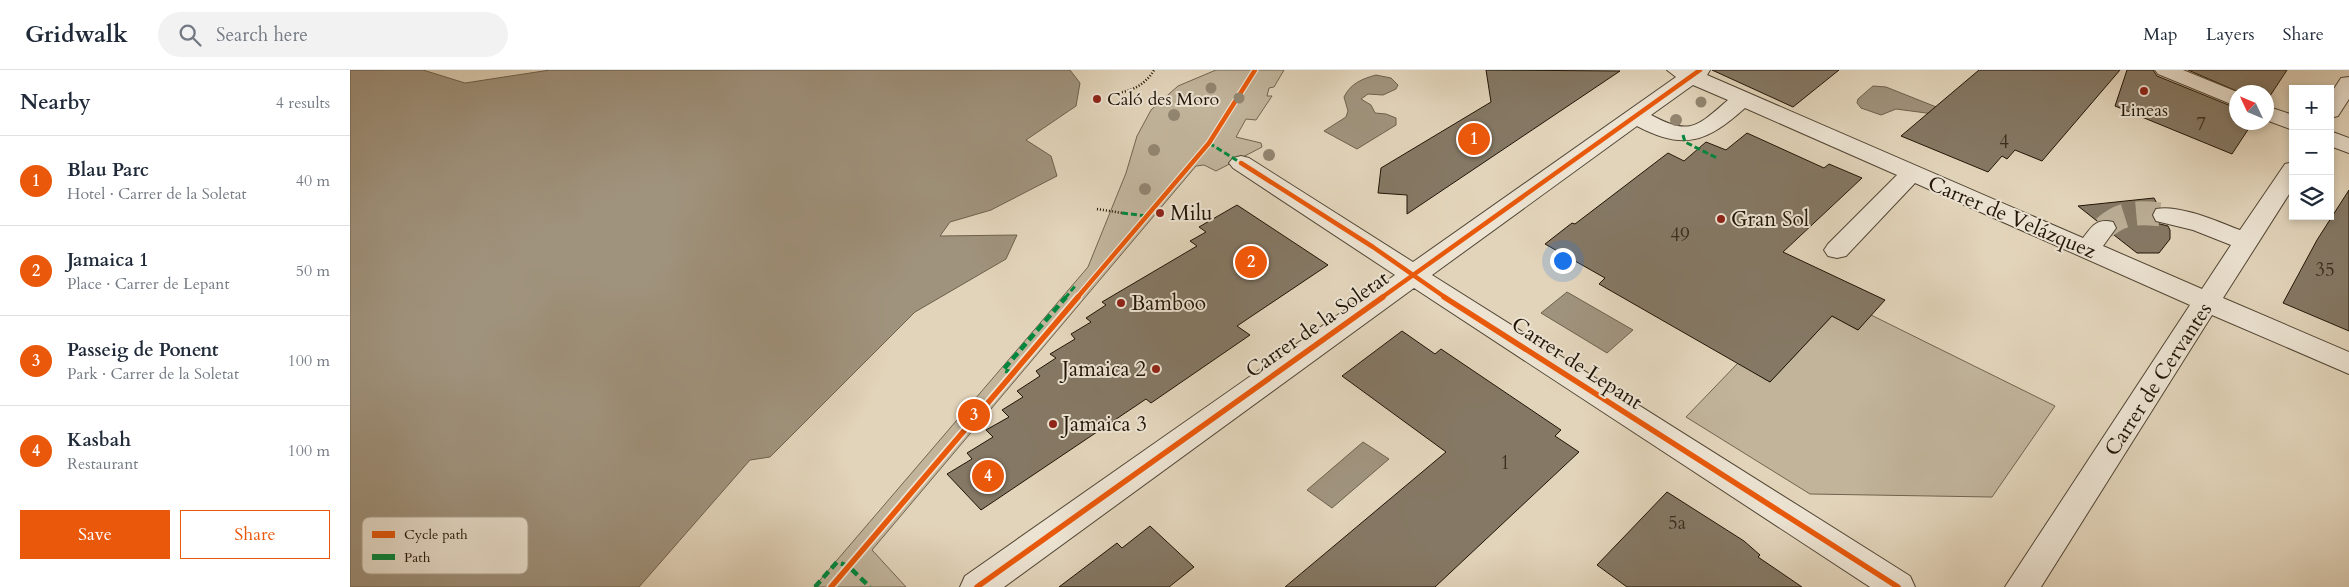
<!DOCTYPE html>
<html lang="en">
<head>
<meta charset="utf-8">
<style>
	body { margin:0; font-family:Cardo,serif; background:#f2f2f3; color:#1f2937 }
	.controls { position:absolute; right:15px; top:15px; display:grid; overflow:hidden; border-radius:0px; box-shadow:0 2px 8px #0003 }
	.controls button { width:45px; height:45px; display:grid; place-items:center; padding:0; border:0; border-bottom:1px solid #e0e1e3; background:#fff; color:#1f2937; font:25px sans-serif }
	.compass { position:absolute; left:1879px; top:15px; width:45px; height:45px; border-radius:50%; background:#fff; box-shadow:0 2px 8px #0003; rotate:314deg }
	.you { position:absolute; left:1212px; top:190px; width:18px; height:18px; margin:-12px; border:4px solid #fff; border-radius:50%; background:#1a73e8; box-shadow:0 0 0 8px #1a73e833 }
	.badge { display:grid; place-items:center; width:32px; height:32px; border-radius:50%; background:#ea580c; color:#fff; font-size:16px; font-weight:700 }
	.pin { position:absolute; translate:-50% -50%; border:2px solid #fff; box-shadow:0 1px 5px #0006 }
	.list { margin:0; padding:0; list-style:none }
	h2 { display:flex; justify-content:space-between; align-items:center; height:65px; margin:0; padding:0 20px; font-size:21px }
	h2 small { font-size:16px; font-weight:400; color:#747a83 }
	.list li { display:grid; grid-template-columns:32px 1fr auto; gap:15px; align-items:center; box-sizing:border-box; height:90px; padding:0 20px; border-top:1px solid #e0e1e3 }
	.list b { display:block; font-size:19px; white-space:nowrap }
	.list p { margin:0; font-size:16px; white-space:nowrap; color:#747a83 }
	.list em { font-size:16px; font-style:normal; color:#747a83 }
	.actions { display:flex; gap:10px; padding:15px 20px }
	.actions a { flex:1; padding:11px 0; border:1px solid #ea580c; border-radius:0px; text-align:center; font-size:18px; color:#ea580c }
	.actions .main { background:#ea580c; color:#fff }
	.icon { flex:none; width:28px; height:28px; fill:none; stroke:currentColor; stroke-width:2; stroke-linecap:round; stroke-linejoin:round }
	.map { position:relative; flex:none; width:1999px; height:517px; overflow:hidden }
	header { display:flex; align-items:center; gap:30px; box-sizing:border-box; height:70px; padding:0 25px; background:#fff; border-bottom:1px solid #e0e1e3 }
	header strong { font-size:24px }
	nav { display:flex; gap:28px; margin-inline-start:auto; font-size:18px }
	.search { width:350px; height:45px; background:#f2f2f3; display:flex; align-items:center; gap:12px; box-sizing:border-box; padding:0 18px; border-radius:28px; color:#747a83; font-size:19px }
	main { display:flex }
	aside { flex:1; background:#fff }
	.map>svg:first-child { display:block }
	.green { fill:#c1b49b; stroke:#716450 }
	.water { fill:#a0937d; stroke:#6d614d }
	.building { fill:#857864; stroke:#211506 }
	.lines { fill:none; stroke-linecap:round; stroke-linejoin:round }
	.minor-tunnel { stroke:#bbae96; stroke-width:24; stroke-dasharray:24 12; stroke-linecap:butt }
	.minor-casing { stroke:#514533; stroke-width:2 }
	.path { stroke:#211506; stroke-width:2.5; stroke-dasharray:1 2; stroke-linecap:butt }
	.minor { fill:#ece3d2; fill-rule:evenodd }
	.quiet-far1 { stroke:#00873e; stroke-width:3; stroke-dasharray:6 3; stroke-linecap:butt }
	.quiet { stroke:#00873e; stroke-width:4.5; stroke-dasharray:8 4.5; stroke-linecap:butt }
	.cycleway-far1-casing { stroke:#ece3d2; stroke-width:7 }
	.cycleway-casing { stroke:#ece3d2; stroke-width:9 }
	.cycleway-far1 { stroke:#e8590c; stroke-width:4.5 }
	.cycleway { stroke:#e8590c; stroke-width:5.5 }
	.tree { fill:#928570 }
	.poi-dot { fill:#8f2418; stroke:#ece3d2; stroke-width:2 }
	.labels { text-anchor:middle; stroke-width:4; stroke-linejoin:round; paint-order:stroke }
	.far-poi-label { font-size:18px; fill:#211506; stroke:#ece3d2; text-anchor:start }
	.number-label { font-size:19px; fill:#3a2e1e }
	.poi-label { font-size:21px; fill:#211506; stroke:#ece3d2; text-anchor:start }
	.street-label { font-size:21px; fill:#211506; stroke:#ece3d2 }
	.key { fill:#ece3d2; stroke:#afa595; stroke-width:1 }
	.key-label { font-size:14px; fill:#211506 }
</style>
</head>
<body>
<header>
<strong>Gridwalk</strong>
<div class="search"><svg class="icon" aria-label="search" viewBox="0 0 24 24"><circle cx="10" cy="10" r="6"/><path d="M15 15l6 6"/></svg>Search here</div>
<nav><a>Map</a><a>Layers</a><a>Share</a></nav>
</header>
<main>
<aside>
<h2>Nearby<small>4 results</small></h2>
<ul class="list">
<li><span class="badge">1</span><div><b>Blau Parc</b><p>Hotel · Carrer de la Soletat</p></div><em>40 m</em></li>
<li><span class="badge">2</span><div><b>Jamaica 1</b><p>Place · Carrer de Lepant</p></div><em>50 m</em></li>
<li><span class="badge">3</span><div><b>Passeig de Ponent</b><p>Park · Carrer de la Soletat</p></div><em>100 m</em></li>
<li><span class="badge">4</span><div><b>Kasbah</b><p>Restaurant</p></div><em>100 m</em></li>
</ul>
<div class="actions"><a class="main">Save</a><a>Share</a></div>
</aside>
<div class="map">
<svg width="1999" height="517" viewBox="0 0 1999 517">
	<rect width="100%" height="100%" fill="#e2d4ba"/>
	<filter id="stains"><feTurbulence type="fractalNoise" baseFrequency=".004" numOctaves="4"/><feColorMatrix values="0 0 0 0 .2 0 0 0 0 .09 0 0 0 0 .02 0 0 0 .5 -.17"/></filter>
	<radialGradient id="worn" r=".72"><stop offset=".6" stop-color="#630" stop-opacity="0"/><stop offset="1" stop-color="#630" stop-opacity=".3"/></radialGradient>
	<path class="green" d="M866 0H934L924 17 919 18 917 26H922L906 50 896 49 886 67 911 73 912 77 866 101 854 95 846 96 522 480 556 517H464L738 197 776 103 787 66 801 40 828 16Z
		M1521 245 1705 336 1642 427 1460 424 1336 347 1388 293 1420 312 1482 246 1508 260Z"/>
	<path class="water" d="M0 0H73L115 13 200 0H720L730 13 726 36 676 70 701 86 707 106 641 140 600 152 590 166 667 165 656 189 565 242 420 387 400 390 289 517H0Z
		M1026 5 1041 8 1048 15 1046 19 1033 25 1018 24 1011 29 1021 35 1025 43 1036 44 1046 48V55L1007 79 974 61 996 47 998 41 994 27C1001 13 1012 9 1026 5Z
		M1523 16 1536 17 1614 48 1546 39 1531 45 1511 38 1507 33 1508 29Z
		M1217 222 1283 260 1257 283 1191 243Z
		M1013 372 1039 389 982 438 957 420Z"/>
	<path class="building" d="M1136 0 1270 1 1057 144V125L1028 123 1031 98 1141 32Z
		M1362 0H1489L1443 37Z
		M1629 0H1770L1692 91 1665 80 1657 89 1652 86 1638 102 1551 66Z
		M1777 0H1803L1807 6 1886 38V52H1903L1882 84 1765 36Z
		M1838 0H1937L1916 32V22H1889Z
		M1397 63 1474 98 1479 94 1512 108 1433 182 1535 230 1508 260 1482 246 1420 312 1249 214 1255 208 1195 174 1222 153 1225 154 1318 83 1334 91 1356 72 1376 80Z
		M1999 120V261L1933 233 1967 170Z
		M1804 128 1809 137 1804 138 1801 146 1806 153 1818 156 1820 160V169L1809 183H1787L1764 165 1768 159 1765 151 1757 149 1747 151 1728 136Z
		M887 135 978 195 887 256 900 265 801 333 796 329 631 440 597 404 622 389 617 383 643 367 636 360 659 347 652 340 673 327 667 321 690 306 686 301 706 288 700 284 725 269 721 264 741 252 736 248 756 235 752 232 847 176 840 171 856 162 849 157Z
		M1052 261 1085 284 1091 279 1211 360 1205 366 1229 382 1085 517H935L1096 382 992 306Z
		M1317 422 1394 471 1410 485 1408 487 1452 517H1277L1247 495Z
		M800 456 844 497 819 517H709L767 473 772 478Z"/>
	<g class="lines">
		<path class="minor-tunnel" d="M1754 158C1773 141 1790 142 1815 145"/>
		<g class="minor-casing">
			<path id="minor" d="M1317 0H1360L1357 5 1733 168C1742 156 1747 148 1763 152L1766 158 1753 176 1852 219 1881 175 1843 160 1806 151 1803 145 1806 139C1829 134 1869 152 1890 160L1935 94 1943 92V118L1873 228 1999 282V304L1862 245 1691 517H1655L1840 235 1565 113 1496 186 1487 188 1478 186 1474 180 1478 174 1547 105 1395 38C1357 72 1334 81 1287 56L1082 205 1560 506 1565 517H1520L1064 218 654 517H610L615 506 1045 205 883 98 879 93 883 88 891 86 899 88 1063 192 1326 7ZM1343 15 1378 30C1347 57 1340 66 1301 45Z
				M1805 0H1833L1887 22 1886 36 1808 4Z
				M1999 7V29L1988 46 1980 48V25L1991 8Z
				M1916 36 1943 45V60L1916 50Z
				M1980 61 1999 68V83L1980 76Z"/>
		</g>
		<path class="path" d="M760 24C779 22 794 17 804 0
			M747 139 772 143"/>
		<use href="#minor" class="minor"/>
		<path class="quiet-far1" d="M1333 65 1335 72 1367 88
			M859 73 891 93
			M772 143 797 146
			M715 228 726 215"/>
		<path class="quiet" d="M663 303 653 300 716 227
			M465 517 487 492 498 496 520 517"/>
		<g class="cycleway-far1-casing">
			<path id="cycleway-far1" d="M891 93 1023 177 1096 228
				M727 228 859 73 905 0
				M1031 228 1350 0"/>
		</g>
		<g class="cycleway-casing">
			<path id="cycleway" d="M1094 227 1548 517
				M481 517 728 227
				M627 517 1033 227"/>
		</g>
		<use href="#cycleway-far1" class="cycleway-far1"/>
		<use href="#cycleway" class="cycleway"/>
	</g>
	<g class="tree">
		<circle cx="861" cy="18" r="5.5"/>
		<circle cx="889" cy="28" r="5.5"/>
		<circle cx="1351" cy="32" r="5.5"/>
		<circle cx="824" cy="45" r="6"/>
		<circle cx="1326" cy="50" r="6"/>
		<circle cx="804" cy="80" r="6"/>
		<circle cx="919" cy="85" r="6"/>
		<circle cx="795" cy="119" r="6"/>
	</g>
	<g class="poi-dot">
		<circle cx="1794" cy="21" r="5"/>
		<circle cx="747" cy="29" r="5"/>
		<circle cx="810" cy="143" r="5"/>
		<circle cx="1371" cy="149" r="5"/>
		<circle cx="771" cy="233" r="5"/>
		<circle cx="806" cy="299" r="5"/>
		<circle cx="703" cy="354" r="5"/>
	</g>
	<g class="labels">
		<g class="far-poi-label">
			<text x="757" y="35">Caló des Moro</text>
			<text x="1794" y="46" text-anchor="middle">Lineas</text>
		</g>
		<g class="number-label">
			<text x="1851" y="60">7</text>
			<text x="1654" y="78">4</text>
			<text x="1330" y="171">49</text>
			<text x="1975" y="206">35</text>
			<text x="1155" y="399">1</text>
			<text x="1327" y="459">5a</text>
		</g>
		<g class="poi-label">
			<text x="820" y="150">Milu</text>
			<text x="1381" y="156">Gran Sol</text>
			<text x="781" y="240">Bamboo</text>
			<text x="796" y="306" text-anchor="end">Jamaica 2</text>
			<text x="713" y="361">Jamaica 3</text>
		</g>
		<g class="street-label">
			<text transform="translate(1662 147) rotate(23)" y="7">Carrer de Velázquez</text>
			<text transform="translate(967 254) rotate(-35)" y="7">Carrer de la Soletat</text>
			<text transform="translate(1227 293) rotate(33)" y="7">Carrer de Lepant</text>
			<text transform="translate(1808 309) rotate(-57)" y="7">Carrer de Cervantes</text>
		</g>
	</g>
	<rect x="12" y="447" width="166" height="57" rx="8" class="key"/>
	<rect x="22" y="461" width="23" height="7" fill="#e8590c"/>
	<rect x="22" y="484" width="23" height="6" fill="#00873e"/>
	<g class="key-label">
		<text x="54" y="469">Cycle path</text>
		<text x="54" y="492">Path</text>
	</g>
	<rect width="100%" height="100%" filter="url(#stains)"/>
	<rect width="100%" height="100%" fill="url(#worn)"/>
</svg>
<div class="controls">
<button>+</button>
<button>−</button>
<button><svg class="icon" aria-label="layers" viewBox="0 0 24 24"><path d="M12 4l9 5-9 5-9-5zM3 14l9 5 9-5"/></svg></button>
</div>
<svg class="compass" viewBox="-18 -18 36 36"><path d="M0-13l5 13h-10z" fill="#e53935"/><path d="M0 13l5-13h-10z" fill="#747a83"/></svg>
<div class="you"></div>
<div class="pin badge" style="left:1124px;top:69px">1</div>
<div class="pin badge" style="left:901px;top:192px">2</div>
<div class="pin badge" style="left:624px;top:345px">3</div>
<div class="pin badge" style="left:638px;top:406px">4</div>
</div>
</main>
</body>
</html>
